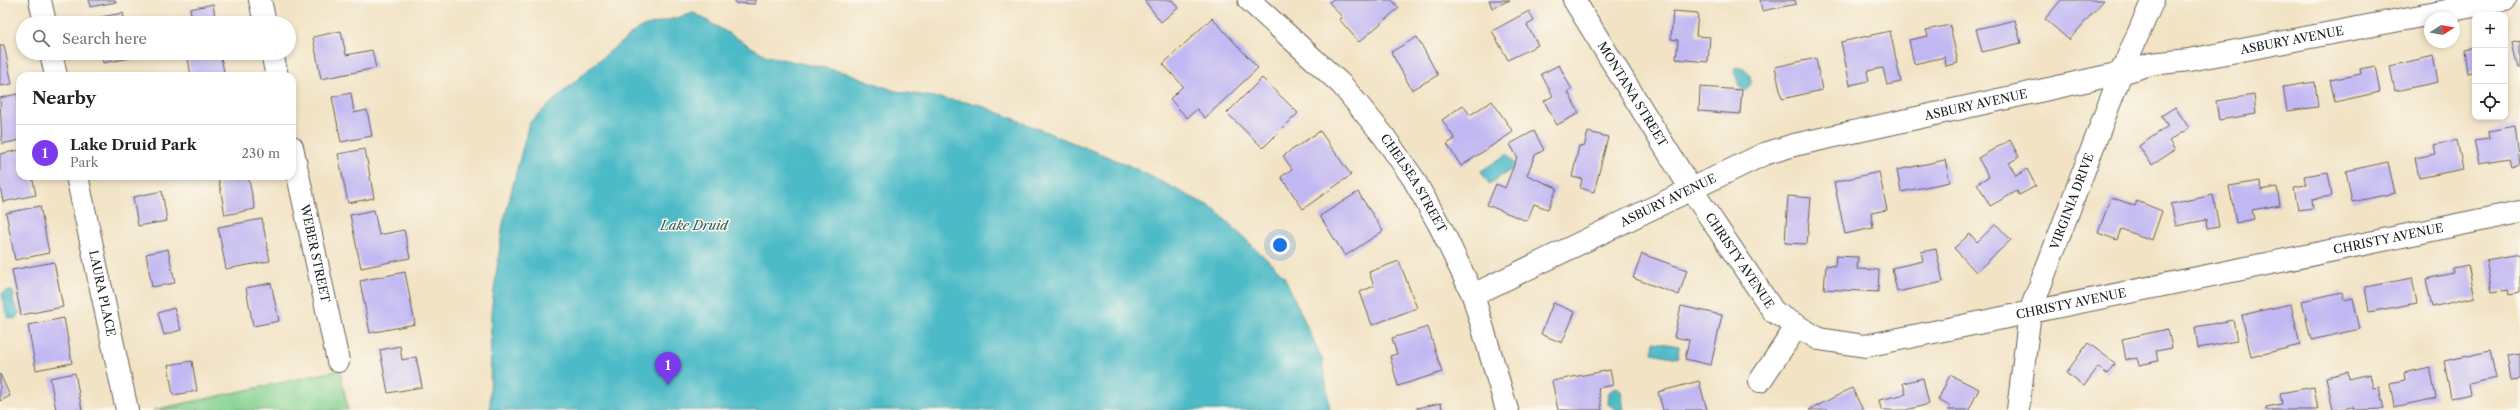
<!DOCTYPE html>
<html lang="en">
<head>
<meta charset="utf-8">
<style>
	body { margin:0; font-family:"Libre Caslon Text",serif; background:#f2f2f2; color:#222 }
	.controls { position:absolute; right:12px; top:12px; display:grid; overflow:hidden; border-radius:8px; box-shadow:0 2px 6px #0003 }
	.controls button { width:36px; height:36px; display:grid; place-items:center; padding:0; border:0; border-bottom:1px solid #e0e0e0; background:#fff; color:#222; font:20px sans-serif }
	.compass { position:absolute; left:2424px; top:12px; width:36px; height:36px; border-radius:50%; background:#fff; box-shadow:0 2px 6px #0003; rotate:79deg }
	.you { position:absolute; left:1280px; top:245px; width:14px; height:14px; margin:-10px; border:3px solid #fff; border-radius:50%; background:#1a73e8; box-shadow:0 0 0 6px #1a73e833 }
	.badge { display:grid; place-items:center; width:26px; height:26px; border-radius:50%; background:#7c3aed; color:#fff; font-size:13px; font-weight:700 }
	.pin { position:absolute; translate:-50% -33px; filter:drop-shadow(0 1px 2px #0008) }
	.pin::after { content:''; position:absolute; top:21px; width:14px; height:12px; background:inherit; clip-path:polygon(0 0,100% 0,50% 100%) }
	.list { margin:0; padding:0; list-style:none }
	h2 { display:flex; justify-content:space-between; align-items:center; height:52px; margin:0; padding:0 16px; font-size:17px }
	h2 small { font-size:13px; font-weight:400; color:#767676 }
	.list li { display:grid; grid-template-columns:26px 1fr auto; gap:12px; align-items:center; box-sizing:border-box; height:56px; padding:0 16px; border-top:1px solid #e0e0e0 }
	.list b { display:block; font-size:15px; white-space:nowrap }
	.list p { margin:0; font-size:13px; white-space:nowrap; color:#767676 }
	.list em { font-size:13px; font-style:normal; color:#767676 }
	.icon { flex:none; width:22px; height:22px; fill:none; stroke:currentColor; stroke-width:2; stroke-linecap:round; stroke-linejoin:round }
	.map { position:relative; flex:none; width:2520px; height:410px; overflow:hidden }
	.search { position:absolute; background:#fff; box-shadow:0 2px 6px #0003; left:16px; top:16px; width:280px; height:44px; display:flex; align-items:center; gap:10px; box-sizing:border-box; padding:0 14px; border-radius:22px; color:#767676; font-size:15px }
	.panel { position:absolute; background:#fff; box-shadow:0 2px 6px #0003; left:16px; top:72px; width:280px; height:108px; border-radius:12px }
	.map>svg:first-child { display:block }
	.green { fill:#85d291; stroke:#507756 }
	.water { fill:#4dbbc7; stroke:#346c72 }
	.building { fill:#c1b7f3 }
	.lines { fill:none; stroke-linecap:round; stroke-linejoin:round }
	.minor-casing { stroke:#676257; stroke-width:24 }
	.minor { stroke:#fff; stroke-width:22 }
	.labels { text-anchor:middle; stroke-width:3; stroke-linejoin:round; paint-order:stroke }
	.street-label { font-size:12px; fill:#1c1c1c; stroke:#fbf7ec }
	.water-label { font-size:13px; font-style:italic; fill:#305c60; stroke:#fbf7ec }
</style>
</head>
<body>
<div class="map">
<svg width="2520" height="410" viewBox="0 0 2520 410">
	<rect width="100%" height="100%" fill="#fbf7ec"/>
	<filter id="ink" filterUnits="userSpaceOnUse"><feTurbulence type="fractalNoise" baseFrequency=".025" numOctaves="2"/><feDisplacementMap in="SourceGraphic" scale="8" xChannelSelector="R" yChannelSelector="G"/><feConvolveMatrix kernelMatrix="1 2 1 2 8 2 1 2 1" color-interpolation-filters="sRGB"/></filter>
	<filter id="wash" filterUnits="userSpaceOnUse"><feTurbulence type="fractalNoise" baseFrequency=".012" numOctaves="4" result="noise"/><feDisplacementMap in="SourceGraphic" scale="16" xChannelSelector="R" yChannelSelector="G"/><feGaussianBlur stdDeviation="0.9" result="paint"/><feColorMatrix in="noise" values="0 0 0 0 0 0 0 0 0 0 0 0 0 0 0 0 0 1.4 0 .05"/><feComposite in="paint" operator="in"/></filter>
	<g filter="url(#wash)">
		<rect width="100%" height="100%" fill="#f2e3c5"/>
		<path class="green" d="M340 370 348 410H153Z"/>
		<path class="water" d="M694 13 767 56 848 73 895 91 977 104 1128 165 1213 208 1284 276 1322 359 1330 410H490L491 312 503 224 529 123 591 67 639 28Z
			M1735 67 1745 69 1749 73C1752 80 1752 88 1744 91 1738 87 1738 78 1734 73Z
			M1507 154 1515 165 1514 168 1489 184 1481 171Z
			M6 291H12L14 294 13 301 19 313 15 319 7 317 2 294Z
			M1654 342 1679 346 1678 358 1652 353Z
			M1615 388 1621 391 1624 410H1617L1608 404 1609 392Z"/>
		<g id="blocks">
			<path class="building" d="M89 0H115L116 2 90 7Z
				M735 0H755V4L735 3Z
				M1144 0H1172L1178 8 1161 22Z
				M1332 0H1392L1399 8 1359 42 1339 19 1342 17 1329 2Z
				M1489 0H1510L1492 8Z
				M1760 0H1795L1796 4 1762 11Z
				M2061 0H2104L2069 40 2045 19Z
				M213 4 216 23H193L190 9Z
				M1529 11 1534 21 1527 25 1538 45 1508 60 1492 31Z
				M1673 11 1698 13 1696 36 1710 37 1708 62 1676 59 1678 40 1671 39Z
				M123 13 125 23H96L95 18Z
				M1212 18 1258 68 1205 118 1197 109 1187 118 1170 99 1183 86 1163 64Z
				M2015 20 2021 43 1982 52 1976 29Z
				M1950 25 1958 63 1946 66 1945 57 1914 64 1909 40 1928 36 1926 30Z
				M341 31 346 55 372 50 376 68 321 79 313 37Z
				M1890 31 1901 82 1887 85 1883 68 1867 71 1869 81 1850 85 1841 42Z
				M1417 37 1438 75 1412 90 1391 52Z
				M2520 41V68H2518L2512 43Z
				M0 45H4L12 84 0 86Z
				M2475 48V71L2467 73 2464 50Z
				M101 53H130L131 58 103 63Z
				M214 53H220L225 76H191L188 58Z
				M2433 56 2438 82 2395 91 2390 66Z
				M1816 58 1822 90 1782 99 1775 67Z
				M1559 65 1572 90 1568 92 1579 113 1557 125 1544 101 1553 96 1541 74Z
				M2375 66 2380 92 2335 102 2330 80 2361 74 2360 69Z
				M1262 78 1298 113 1263 148 1227 113Z
				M2315 82 2318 107 2287 111 2283 87Z
				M1700 87 1742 90 1740 114 1699 111Z
				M351 93 354 113 367 110 372 136 341 142 332 97Z
				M17 94 20 109V140L2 144 0 98Z
				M2254 95 2256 114 2219 120 2216 101Z
				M1492 101 1513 132 1461 166 1447 144 1455 139 1442 120 1463 105 1470 115Z
				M2175 107 2189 128 2169 141 2175 150 2152 165 2139 146 2168 126 2161 116Z
				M2515 126 2520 164 2511 166 2509 158 2479 163 2474 140 2490 138 2489 131Z
				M1320 131 1351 175 1303 209 1281 177 1292 169 1283 156Z
				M1534 131 1544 150 1535 155 1527 175 1557 188 1548 209 1534 204 1527 221 1487 205 1496 184 1505 188 1517 157 1510 144Z
				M1588 132 1608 137 1594 192 1580 188 1582 179 1572 177 1579 146 1584 147Z
				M2010 140 2019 157 2009 163 2016 176 2027 169 2036 186 2019 195 2017 191 1990 206 1977 183 1989 177 1978 158Z
				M2457 140 2463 169 2419 178 2415 158 2436 154 2434 145Z
				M365 149 374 198 348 203 338 154Z
				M20 150V176H32L36 195 3 202 0 186V154Z
				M1945 160 1950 182 1901 192 1897 170Z
				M2388 162 2395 193 2352 202 2346 171Z
				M1879 172 1887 210 1871 213 1873 228 1845 234 1834 182Z
				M2328 172 2332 196 2312 199 2313 208 2298 210 2294 187 2306 185 2304 176Z
				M218 176H248L255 209 225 215Z
				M2260 181 2261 190 2277 187 2280 205 2252 210 2254 219 2236 223 2229 186Z
				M162 191 167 221 138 226 133 197Z
				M1358 192 1383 231 1345 256 1320 216Z
				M2213 195 2219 227 2207 229 2206 220 2176 226 2171 204Z
				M1788 196 1811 198 1807 244 1785 243Z
				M2111 197 2135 206 2137 201 2162 211 2152 240 2121 229 2117 240 2098 233Z
				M40 206 49 253 15 260 6 213Z
				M374 210 379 235 404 230 410 258 361 268 350 215Z
				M262 219 270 261 226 269 218 227Z
				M1996 224 2011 240 1976 272 1954 248 1970 234 1977 242Z
				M168 249 175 283 152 287 146 254Z
				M1936 249 1943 282 1897 292 1892 268 1923 261 1921 252Z
				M1642 254 1687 270 1679 295 1633 278Z
				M2520 254V292L2509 294 2508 289 2492 292 2486 260Z
				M1836 256 1858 257 1857 269 1879 270 1878 292 1824 289 1826 265 1835 266Z
				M1399 261 1417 308 1372 325 1360 292 1374 286 1369 272Z
				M54 262 63 307 21 315 12 270Z
				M2468 265 2475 297 2432 307 2426 279 2453 273V268Z
				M405 272 415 324 370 333 360 281Z
				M2412 278 2417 303 2369 312 2365 287Z
				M271 283 279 321 253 326 246 288Z
				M2342 292 2344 300 2353 298 2360 329 2311 340 2302 301Z
				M1553 303 1575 312 1562 343 1541 334Z
				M2291 304 2300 345 2251 357 2242 315Z
				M1681 306 1722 315 1711 365 1685 359 1689 340 1674 337Z
				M174 308 181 330 164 335 158 313Z
				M64 318 72 363 36 370 28 325Z
				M2233 320 2237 341 2198 348 2195 327Z
				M1428 327 1442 372 1398 386 1390 356 1397 354 1392 338Z
				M2168 329 2172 348 2156 351 2158 361 2139 365 2137 358 2126 360 2122 339Z
				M2088 343 2115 363 2107 374 2098 367 2084 386 2066 373Z
				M400 346 402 360 416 357 422 387 388 393 380 350Z
				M2490 351 2496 378 2469 384 2471 394 2451 398 2444 361Z
				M2520 353V379L2511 380 2507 355Z
				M192 361 197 391 173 395 168 365Z
				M2430 367 2436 398 2394 407 2390 383 2405 380 2404 373Z
				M1610 370 1613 385 1598 388 1602 410H1558L1552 381Z
				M2348 372 2349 379 2370 374 2373 388 2379 387 2384 409 2354 410 2353 407 2333 410 2326 377Z
				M75 373 82 410H56L50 378Z
				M0 374 10 396 0 401Z
				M1950 375 1979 389 1969 410H1948L1950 406 1938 400Z
				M1923 378 1929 404 1906 410H1881L1879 400 1906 394 1903 383Z
				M1699 381 1707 410H1663L1658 392Z
				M2314 387 2318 410H2266V407L2282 404 2280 393Z
				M1852 388 1863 410H1809Z
				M1441 403 1442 410H1417V408Z"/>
		</g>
	</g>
	<g filter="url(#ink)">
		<use href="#blocks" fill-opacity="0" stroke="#676257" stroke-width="1"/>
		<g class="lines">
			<g class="minor-casing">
				<g id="minor">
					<path d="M40 0 45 23"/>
					<path d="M260 0 265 23"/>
					<path id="s1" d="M1249 0 1342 85 1383 135 1413 178 1441 228 1473 295 1507 410"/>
					<path id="s2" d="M1574 0 1691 189 1774 312 1819 339 1865 346 2520 212"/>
					<path d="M51 53 56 76"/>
					<path d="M272 53 277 76"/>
					<path id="s3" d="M292 147 338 361"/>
					<path id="s4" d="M77 176 127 410"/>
					<path id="s5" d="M1473 295 1764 154 1794 145 2121 73 2151 64 2189 60 2505 0"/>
					<path d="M1760 381 1797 326"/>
					<path id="s6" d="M2018 410 2030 312 2121 73 2153 0"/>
				</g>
			</g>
			<use href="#minor" class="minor"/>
		</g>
	</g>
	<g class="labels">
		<g class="street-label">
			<text dy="4" stroke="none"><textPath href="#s5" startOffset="864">ASBURY AVENUE</textPath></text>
			<text dy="4" stroke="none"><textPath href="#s2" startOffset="111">MONTANA STREET</textPath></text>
			<text dy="4" stroke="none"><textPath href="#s5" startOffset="541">ASBURY AVENUE</textPath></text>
			<text dy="4" stroke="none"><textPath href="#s1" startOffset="248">CHELSEA STREET</textPath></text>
			<text dy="4" stroke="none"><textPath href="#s5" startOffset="217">ASBURY AVENUE</textPath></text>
			<text dy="4" stroke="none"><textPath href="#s6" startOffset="217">VIRGINIA DRIVE</textPath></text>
			<text dy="4" stroke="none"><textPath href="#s2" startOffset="1004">CHRISTY AVENUE</textPath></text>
			<text dy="4" stroke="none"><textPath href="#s3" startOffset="109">WEBER STREET</textPath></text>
			<text dy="4" stroke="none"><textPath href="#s2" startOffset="309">CHRISTY AVENUE</textPath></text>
			<text dy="4" stroke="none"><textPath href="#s4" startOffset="120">LAURA PLACE</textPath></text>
			<text dy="4" stroke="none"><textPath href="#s2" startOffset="680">CHRISTY AVENUE</textPath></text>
		</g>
		<g class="water-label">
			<text x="694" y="230">Lake Druid</text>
		</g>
	</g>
</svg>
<div class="controls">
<button>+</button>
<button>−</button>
<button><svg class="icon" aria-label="locate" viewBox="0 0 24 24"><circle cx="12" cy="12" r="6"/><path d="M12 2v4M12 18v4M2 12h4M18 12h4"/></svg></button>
</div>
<svg class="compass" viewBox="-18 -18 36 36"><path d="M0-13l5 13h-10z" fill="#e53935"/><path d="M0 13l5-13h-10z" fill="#767676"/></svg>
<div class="you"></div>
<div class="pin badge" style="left:668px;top:385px">1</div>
<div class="search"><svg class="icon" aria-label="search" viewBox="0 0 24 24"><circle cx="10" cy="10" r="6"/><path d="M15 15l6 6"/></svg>Search here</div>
<section class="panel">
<h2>Nearby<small></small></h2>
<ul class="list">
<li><span class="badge">1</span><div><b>Lake Druid Park</b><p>Park</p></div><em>230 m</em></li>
</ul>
</section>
</div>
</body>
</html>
